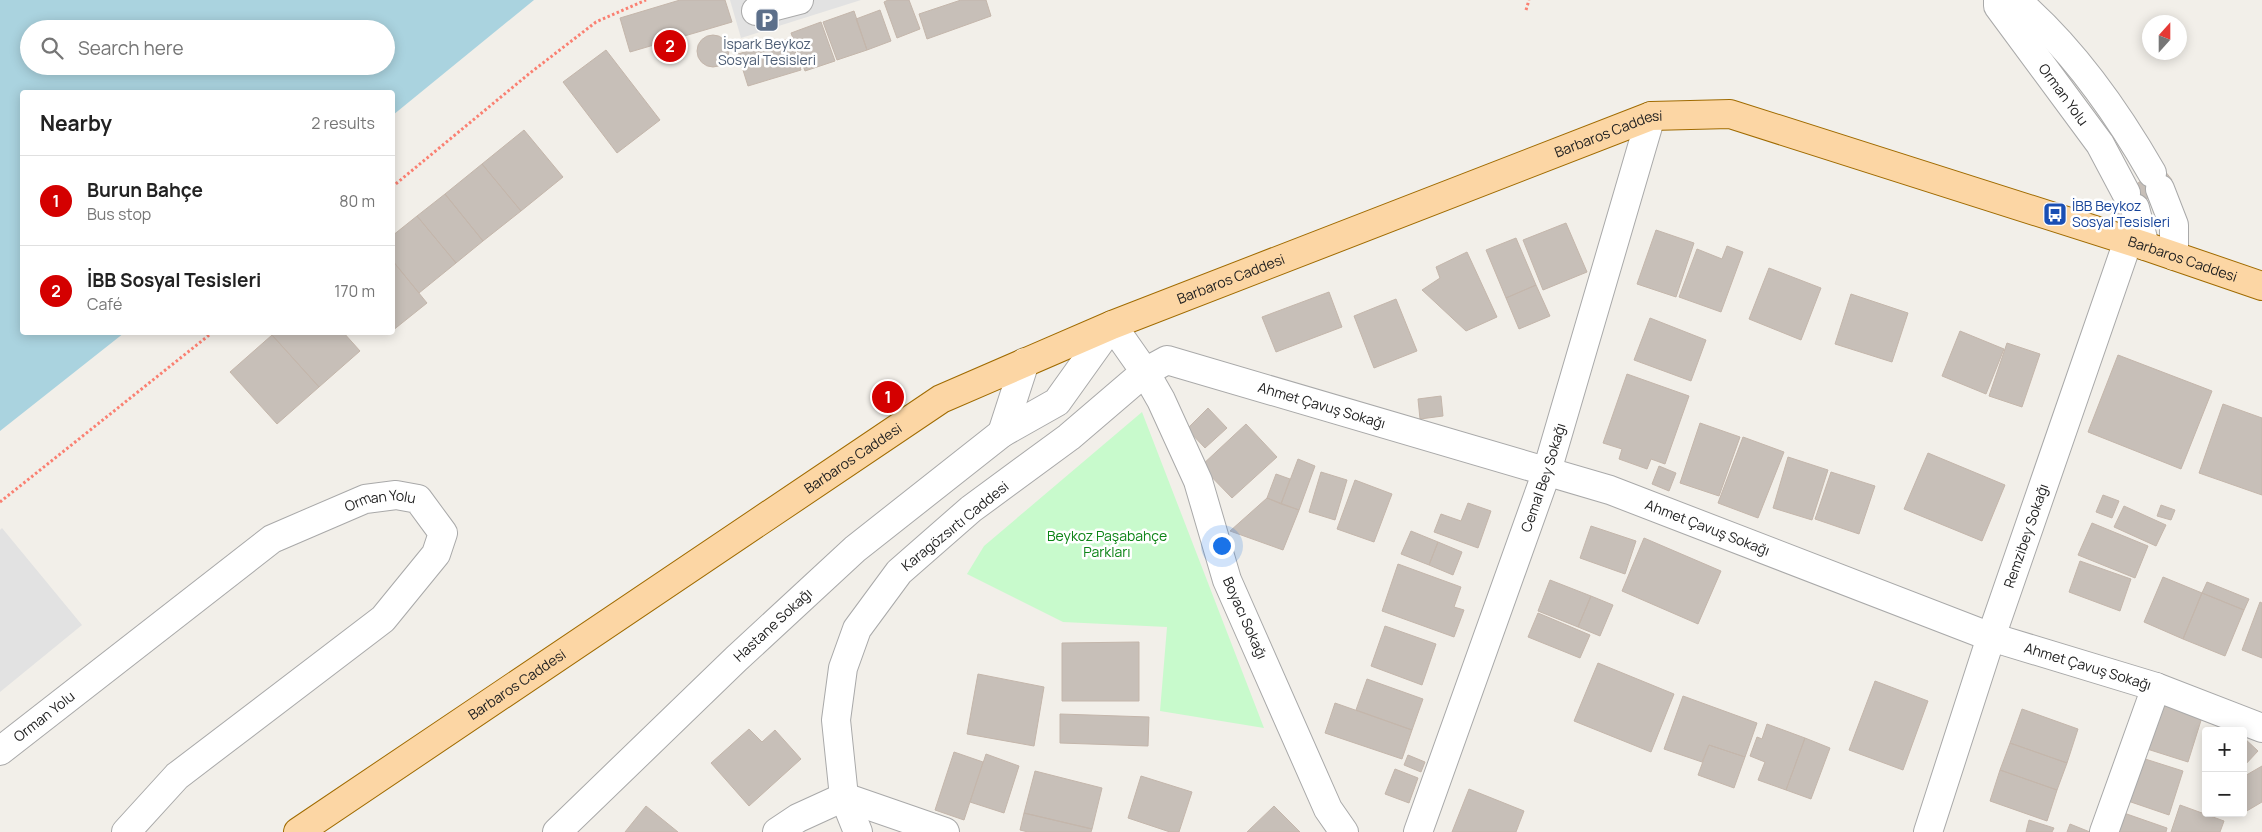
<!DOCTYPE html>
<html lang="en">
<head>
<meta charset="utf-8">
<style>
	body { margin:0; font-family:Manrope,sans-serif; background:#f2f2f2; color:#222 }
	.controls { position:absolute; right:15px; bottom:15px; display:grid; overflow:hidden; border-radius:5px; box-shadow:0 2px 12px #0003 }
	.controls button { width:45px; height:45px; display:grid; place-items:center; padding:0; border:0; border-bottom:1px solid #e0e0e0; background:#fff; color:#222; font:25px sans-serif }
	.compass { position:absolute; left:2142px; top:15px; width:45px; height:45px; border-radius:50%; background:#fff; box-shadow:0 2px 12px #0003; rotate:21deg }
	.you { position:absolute; left:1221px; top:545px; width:18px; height:18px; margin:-12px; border:4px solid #fff; border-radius:50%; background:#1a73e8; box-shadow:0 0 0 8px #1a73e833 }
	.badge { display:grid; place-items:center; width:32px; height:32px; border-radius:50%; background:#d40000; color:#fff; font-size:16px; font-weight:700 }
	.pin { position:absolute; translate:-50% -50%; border:2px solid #fff; box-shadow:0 1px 5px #0006 }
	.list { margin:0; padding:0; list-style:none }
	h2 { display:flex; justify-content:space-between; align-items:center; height:65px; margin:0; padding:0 20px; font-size:21px }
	h2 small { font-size:16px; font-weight:400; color:#767676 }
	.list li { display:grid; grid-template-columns:32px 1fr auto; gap:15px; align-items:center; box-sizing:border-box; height:90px; padding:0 20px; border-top:1px solid #e0e0e0 }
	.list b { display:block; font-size:19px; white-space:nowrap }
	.list p { margin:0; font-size:16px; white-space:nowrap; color:#767676 }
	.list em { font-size:16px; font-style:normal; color:#767676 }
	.icon { flex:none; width:28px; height:28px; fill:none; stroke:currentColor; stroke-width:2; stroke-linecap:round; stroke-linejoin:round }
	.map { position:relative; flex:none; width:2262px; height:832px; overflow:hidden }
	.search { position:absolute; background:#fff; box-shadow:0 2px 12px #0003; left:20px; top:20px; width:375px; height:55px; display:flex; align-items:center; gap:12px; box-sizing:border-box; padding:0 18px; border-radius:28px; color:#767676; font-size:19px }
	.panel { position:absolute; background:#fff; box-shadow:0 2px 12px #0003; left:20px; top:90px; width:375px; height:245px; border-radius:5px }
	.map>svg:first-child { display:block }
	.park { fill:#c8facc }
	.parking { fill:#e2e2e2 }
	.water { fill:#aad3df; fill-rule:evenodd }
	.building { fill:#c7bfb8; stroke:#c4b6ab }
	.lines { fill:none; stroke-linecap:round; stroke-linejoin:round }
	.minor-casing { stroke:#a9a9a9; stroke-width:30 }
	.major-casing { stroke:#a06b00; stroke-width:30 }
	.path { stroke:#fa8072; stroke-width:3; stroke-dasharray:2.5 2.5; stroke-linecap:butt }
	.minor { stroke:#fff; stroke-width:28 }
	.major { stroke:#fcd6a4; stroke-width:28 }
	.labels { text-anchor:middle; stroke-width:5; stroke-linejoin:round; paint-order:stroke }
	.service-label { font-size:14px; fill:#4e5e75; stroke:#fff }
	.street-label { font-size:14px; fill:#222; stroke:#fff }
	.transit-label { font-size:14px; fill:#164399; stroke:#fff; text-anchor:start }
	.park-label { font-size:14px; fill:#0c8416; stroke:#fff }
</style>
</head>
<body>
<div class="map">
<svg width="2262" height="832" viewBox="0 0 2262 832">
	<rect width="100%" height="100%" fill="#f2efe9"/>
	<path class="park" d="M1142 412 1264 728 1160 711 1167 627 1063 622 967 574 984 546Z"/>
	<path class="parking" d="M730 0H861L741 38Z
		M2 528 82 625 0 692V530Z"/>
	<path class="water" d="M0 0H534L393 115 392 92H22V332L124 333 0 431ZM29 29H386V66H29Z"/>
	<path class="building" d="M680 0H725L732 22 630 52 620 18Z
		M888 0H909L920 29 897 38 884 2Z
		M961 0H986L991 16 927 39 919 14Z
		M880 10 891 41 867 50 856 19Z
		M854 11 867 50 837 60 823 22Z
		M821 22 835 61 805 71 791 33Z
		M697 51a16 16 0 1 1 32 0a16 16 0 1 1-32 0Z
		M791 38 801 70 748 86 738 54Z
		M606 50 660 120 617 153 563 82Z
		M524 130 563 177 521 211 482 164Z
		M482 164 521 211 483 241 445 194Z
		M2161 166 2172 180 2118 220 2107 206Z
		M445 194 483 241 456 263 417 216Z
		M417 216 456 263 419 293 392 260V236Z
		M1566 223 1587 272 1543 290 1523 240Z
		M1656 230 1694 243 1676 297 1637 284Z
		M1516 238 1536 285 1506 298 1486 250Z
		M1727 246 1743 252 1721 312 1679 297 1697 249 1722 259Z
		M1467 252 1497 317 1466 331 1422 290 1440 278 1436 267Z
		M392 260 427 303 392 331Z
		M1769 268 1821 288 1801 340 1749 319Z
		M1536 285 1550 316 1519 329 1506 298Z
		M1329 292 1342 327 1276 352 1262 317Z
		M1851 294 1908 313 1892 362 1835 344Z
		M1396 299 1417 351 1374 368 1354 316Z
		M1650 318 1706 340 1691 381 1634 360Z
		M1960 331 2004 349 1986 394 1942 376Z
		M275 332H343L360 351 319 387 272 335Z
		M272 335 319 387 277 424 230 372Z
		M2007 343 2040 354 2022 407 1989 396Z
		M2118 355 2212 391 2181 469 2088 432Z
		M1627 374 1689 396 1665 464 1651 459 1647 469 1619 459 1622 449 1603 443Z
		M1441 396 1443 416 1420 419 1418 399Z
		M2223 404 2262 418V495L2199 473Z
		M1208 408 1227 428 1205 448 1187 429Z
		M1700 423 1740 437 1719 496 1680 483Z
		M1246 424 1277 457 1232 498 1201 466Z
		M1743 437 1784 452 1758 518 1718 503Z
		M1928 453 2005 485 1982 541 1904 509Z
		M1788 457 1828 470 1812 520 1773 508Z
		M1298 459 1315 466 1299 510 1281 504Z
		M1659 466 1676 473 1669 491 1652 484Z
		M1321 472 1347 480 1335 520 1309 512Z
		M1831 472 1875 486 1859 534 1815 519Z
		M1276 474 1290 479 1281 504 1267 498Z
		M1355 480 1392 494 1374 542 1337 529Z
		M2103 495 2119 501 2112 518 2096 512Z
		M1267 498 1299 510 1283 550 1230 531Z
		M1468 503 1491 511 1478 548 1434 532 1441 514 1461 521Z
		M2161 505 2175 510 2171 520 2157 516Z
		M2124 506 2166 525 2156 546 2114 527Z
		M2092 523 2148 546 2135 578 2078 555Z
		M1591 526 1636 541 1625 574 1580 558Z
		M1411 531 1438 542 1429 565 1401 554Z
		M1644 538 1721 571 1698 624 1622 591Z
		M1438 542 1462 552 1453 575 1429 565Z
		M2080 561 2131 579 2120 611 2069 592Z
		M1398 564 1461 587 1454 607 1464 610 1454 637 1382 611Z
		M2163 577 2202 593 2183 639 2144 622Z
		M1550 580 1591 596 1578 627 1538 611Z
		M2207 582 2249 599 2244 610 2202 593Z
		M2202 593 2244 610 2225 656 2183 639Z
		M1591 596 1613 605 1600 636 1578 627Z
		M2260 602 2262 603V658L2242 650Z
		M1538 613 1590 635 1580 658 1528 637Z
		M1385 626 1436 644 1422 685 1371 666Z
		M1139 642V701H1062V643Z
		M1598 663 1674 694 1651 752 1574 721Z
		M978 674 1044 687 1034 746 967 734Z
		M1367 679 1423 699 1412 730 1356 710Z
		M1875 681 1928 701 1903 770 1849 750Z
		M1683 696 1757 723 1745 757 1709 745 1702 762 1664 749Z
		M2159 701 2203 714 2188 762 2144 748Z
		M1335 703 1412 730 1402 759 1325 733Z
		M2022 709 2078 729 2067 763 2010 743Z
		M1060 714 1149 717 1148 746 1060 743Z
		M1767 724 1805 738 1786 790 1758 780 1765 762 1750 756 1757 737 1762 739Z
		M749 729 762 742 775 730 801 759 749 806 711 763Z
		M2243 737 2258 751 2243 767Z
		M1805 738 1830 748 1811 799 1786 790Z
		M2010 743 2067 763 2057 790 2000 770Z
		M1709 745 1745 757 1734 788 1698 775Z
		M954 752 983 762 964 820 935 810Z
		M986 754 1019 766 1004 813 970 802Z
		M1408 755 1425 762 1421 772 1404 765Z
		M2142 758 2183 771 2169 815 2128 801Z
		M2262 766V802L2245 812 2243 808V777Z
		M1395 769 1418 778 1409 803 1385 794Z
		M2000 770 2057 790 2047 821 1990 801Z
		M1035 771 1102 788 1092 829 1024 813Z
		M1141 776 1192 792 1179 832H1170L1128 818Z
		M1469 789 1524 811 1516 832H1452Z
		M2180 805 2224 821 2220 832H2171Z
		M646 806 678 832H625Z
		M1274 806 1300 832H1247Z
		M2121 812 2167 828 2166 832H2114Z
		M1024 813 1092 829 1091 832H1028L1020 830Z
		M2029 820 2054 828 2052 832H2026Z
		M2070 824 2090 832H2067Z"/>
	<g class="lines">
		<g class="minor-casing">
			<g id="minor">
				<path id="s1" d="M1998 0V6L2100 144 2126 193"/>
				<path d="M2016 0C2070 46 2117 112 2152 173"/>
				<path d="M756 11 799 0"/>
				<path d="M2160 189 2174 225V256"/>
				<path d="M2135 208 2145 246"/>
				<path d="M1002 433 1025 362"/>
				<path id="s2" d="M0 751 272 539 365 499 396 495 418 499 443 533 436 554 383 619 177 776 126 832"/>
				<path d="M844 797 945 832"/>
				<path id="s3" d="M557 832 736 659 855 549 1002 433 1057 402 1112 325 1145 372 1069 437 971 509 899 572 857 629 843 668 836 720 844 797 858 832"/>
				<path d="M777 832 798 818 844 797"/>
				<path id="s4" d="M1344 832 1328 809 1227 580 1198 481 1161 400 1145 372 1167 360 1610 490 1991 637 2156 687 2262 728"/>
				<path id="s5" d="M1418 832 1547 471 1651 116"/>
				<path id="s6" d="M1928 832 1991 637 2128 241"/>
				<path d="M2104 832 2156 687"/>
			</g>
		</g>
		<g class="major-casing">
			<g id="major">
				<path id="s7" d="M298 832 941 399 1112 325 1651 116 1730 114 2145 246 2262 286"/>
			</g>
		</g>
		<path class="path" d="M1526 10 1529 0
			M392 187 530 73 596 22 646 0
			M0 502 213 332"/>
		<use href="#minor" class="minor"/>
		<use href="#major" class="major"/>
	</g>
	<defs>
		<g id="parking-square" transform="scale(1.25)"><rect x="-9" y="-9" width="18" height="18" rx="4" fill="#5c6f8a" stroke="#fff"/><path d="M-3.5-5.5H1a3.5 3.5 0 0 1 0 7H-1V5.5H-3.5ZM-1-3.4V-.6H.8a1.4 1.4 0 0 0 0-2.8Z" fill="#fff"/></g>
		<g id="bus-square" transform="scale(1.25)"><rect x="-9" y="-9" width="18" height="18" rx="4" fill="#1a4fb4" stroke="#fff"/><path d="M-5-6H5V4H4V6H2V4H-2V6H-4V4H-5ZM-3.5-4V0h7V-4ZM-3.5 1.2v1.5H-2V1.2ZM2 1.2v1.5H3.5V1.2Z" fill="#fff"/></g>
	</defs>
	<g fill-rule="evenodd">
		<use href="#parking-square" x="767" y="20"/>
		<use href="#bus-square" x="2055" y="214"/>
	</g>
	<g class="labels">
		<g class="service-label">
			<text x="767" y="49">İspark Beykoz<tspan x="767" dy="16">Sosyal Tesisleri</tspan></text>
		</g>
		<g class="street-label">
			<text dy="5" stroke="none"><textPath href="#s1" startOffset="116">Orman Yolu</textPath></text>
			<text dy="5" stroke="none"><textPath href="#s7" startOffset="1494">Barbaros Caddesi</textPath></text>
			<text dy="5" stroke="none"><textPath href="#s7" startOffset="2094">Barbaros Caddesi</textPath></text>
			<text dy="5" stroke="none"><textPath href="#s7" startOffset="1089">Barbaros Caddesi</textPath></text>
			<text dy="5" stroke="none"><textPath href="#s4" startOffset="689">Ahmet Çavuş Sokağı</textPath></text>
			<text dy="5" stroke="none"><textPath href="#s7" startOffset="669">Barbaros Caddesi</textPath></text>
			<text dy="5" stroke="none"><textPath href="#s5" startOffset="376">Cemal Bey Sokağı</textPath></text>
			<text dy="5" stroke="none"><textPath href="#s2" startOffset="461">Orman Yolu</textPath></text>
			<text transform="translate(955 526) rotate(-39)" y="5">Karagözsırtı Caddesi</text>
			<text dy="5" stroke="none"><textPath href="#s4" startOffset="1094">Ahmet Çavuş Sokağı</textPath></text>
			<text dy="5" stroke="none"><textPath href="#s6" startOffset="312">Remzibey Sokağı</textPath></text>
			<text transform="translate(1245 618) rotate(66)" y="5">Boyacı Sokağı</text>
			<text dy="5" stroke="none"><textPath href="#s3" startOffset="299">Hastane Sokağı</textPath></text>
			<text dy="5" stroke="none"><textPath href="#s4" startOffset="1499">Ahmet Çavuş Sokağı</textPath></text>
			<text dy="5" stroke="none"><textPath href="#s7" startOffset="264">Barbaros Caddesi</textPath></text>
			<text dy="5" stroke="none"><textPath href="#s2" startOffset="56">Orman Yolu</textPath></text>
		</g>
		<g class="transit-label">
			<text x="2072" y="211">İBB Beykoz<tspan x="2072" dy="16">Sosyal Tesisleri</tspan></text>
		</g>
		<g class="park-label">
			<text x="1107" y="541">Beykoz Paşabahçe<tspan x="1107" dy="16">Parkları</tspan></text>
		</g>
	</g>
</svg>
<div class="controls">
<button>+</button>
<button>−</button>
</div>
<svg class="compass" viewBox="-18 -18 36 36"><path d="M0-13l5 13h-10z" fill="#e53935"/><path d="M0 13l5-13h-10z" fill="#767676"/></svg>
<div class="you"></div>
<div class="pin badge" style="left:888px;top:397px">1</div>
<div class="pin badge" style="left:670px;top:46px">2</div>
<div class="search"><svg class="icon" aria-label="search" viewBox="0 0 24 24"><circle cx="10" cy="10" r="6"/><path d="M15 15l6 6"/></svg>Search here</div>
<section class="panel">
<h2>Nearby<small>2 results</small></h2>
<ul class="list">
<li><span class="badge">1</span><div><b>Burun Bahçe</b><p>Bus stop</p></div><em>80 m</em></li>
<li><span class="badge">2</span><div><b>İBB Sosyal Tesisleri</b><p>Café</p></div><em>170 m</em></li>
</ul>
</section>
</div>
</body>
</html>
